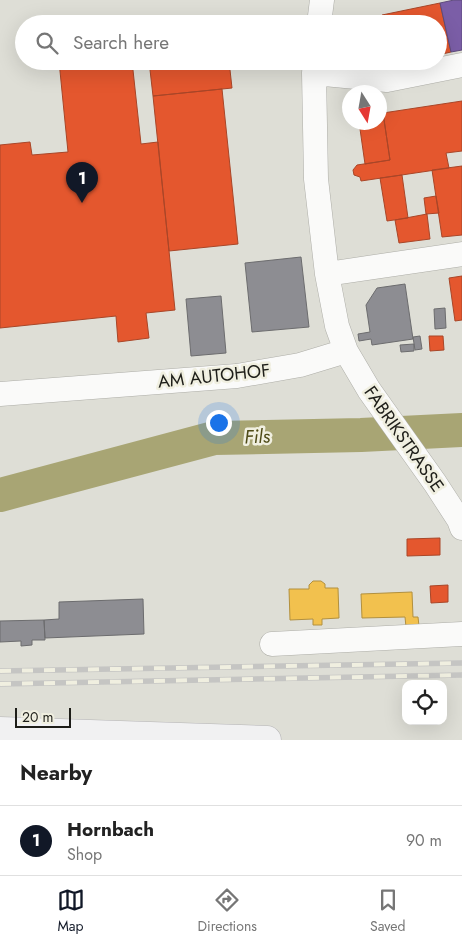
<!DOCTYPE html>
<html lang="en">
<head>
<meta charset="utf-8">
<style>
	body { margin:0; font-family:Jost,sans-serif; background:#f6f6f6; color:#222 }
	.controls { position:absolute; right:15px; bottom:15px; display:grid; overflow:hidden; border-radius:10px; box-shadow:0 5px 20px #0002 }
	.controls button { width:45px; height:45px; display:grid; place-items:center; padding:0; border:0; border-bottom:1px solid #e0e0e0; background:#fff; color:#222; font:25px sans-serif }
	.compass { position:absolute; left:342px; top:85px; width:45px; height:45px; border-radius:50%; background:#fff; box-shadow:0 5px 20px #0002; rotate:169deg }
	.scale { position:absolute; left:15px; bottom:12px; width:56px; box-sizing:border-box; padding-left:5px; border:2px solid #1e1e19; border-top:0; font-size:14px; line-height:18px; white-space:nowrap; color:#1e1e19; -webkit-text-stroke:4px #f0efe0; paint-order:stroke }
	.you { position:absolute; left:218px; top:422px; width:18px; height:18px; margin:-12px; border:4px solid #fff; border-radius:50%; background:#1a73e8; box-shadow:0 0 0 8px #1a73e833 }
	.badge { display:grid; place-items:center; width:32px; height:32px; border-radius:50%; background:#111827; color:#fff; font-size:16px; font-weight:700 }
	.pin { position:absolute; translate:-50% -41px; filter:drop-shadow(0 1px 2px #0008) }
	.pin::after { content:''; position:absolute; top:26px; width:18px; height:15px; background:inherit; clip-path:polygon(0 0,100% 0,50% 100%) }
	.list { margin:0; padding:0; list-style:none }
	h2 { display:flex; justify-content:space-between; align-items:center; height:65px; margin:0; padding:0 20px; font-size:21px }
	h2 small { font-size:16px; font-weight:400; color:#767676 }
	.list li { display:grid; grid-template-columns:32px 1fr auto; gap:15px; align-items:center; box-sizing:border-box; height:70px; padding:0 20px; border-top:1px solid #e0e0e0 }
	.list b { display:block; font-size:19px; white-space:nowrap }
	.list p { margin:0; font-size:16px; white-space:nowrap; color:#767676 }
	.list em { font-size:16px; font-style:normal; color:#767676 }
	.icon { flex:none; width:28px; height:28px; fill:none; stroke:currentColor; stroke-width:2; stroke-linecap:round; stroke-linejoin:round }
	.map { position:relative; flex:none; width:462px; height:740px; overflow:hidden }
	.search { position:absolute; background:#fff; box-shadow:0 5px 20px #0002; left:15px; right:15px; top:15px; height:55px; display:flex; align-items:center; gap:12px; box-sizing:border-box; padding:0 18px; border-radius:28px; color:#767676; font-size:19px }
	.sheet { height:135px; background:#fff }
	nav { display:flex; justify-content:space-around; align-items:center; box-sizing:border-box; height:70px; border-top:1px solid #e0e0e0; background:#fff; font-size:14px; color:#767676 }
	nav a { display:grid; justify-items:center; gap:2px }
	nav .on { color:#111827 }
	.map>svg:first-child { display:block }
	.homes { fill:#f2c14e; stroke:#b2903e }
	.shops { fill:#e4572e; stroke:#a94628 }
	.offices { fill:#7b5ea7; stroke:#5f4b7c }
	.industry { fill:#8d8d92; stroke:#6c6c6e }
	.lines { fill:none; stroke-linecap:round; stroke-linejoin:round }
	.river { stroke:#a8a574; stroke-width:34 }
	.minor-casing { stroke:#adada7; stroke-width:25 }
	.major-casing { stroke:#b5b4b6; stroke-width:29 }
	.minor { stroke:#fafaf9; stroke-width:24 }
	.major { stroke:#f1f1f2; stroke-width:28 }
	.rail-casing { stroke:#c5c5c3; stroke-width:5.5 }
	.rail { stroke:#f0efe0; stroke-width:4; stroke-dasharray:11; stroke-linecap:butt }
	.labels { text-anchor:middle; stroke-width:5; stroke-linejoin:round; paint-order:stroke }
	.street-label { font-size:18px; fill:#1e1e19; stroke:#f0efe0 }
	.water-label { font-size:19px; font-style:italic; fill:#4e4b17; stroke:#f0efe0 }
</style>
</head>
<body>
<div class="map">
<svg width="462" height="740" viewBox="0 0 462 740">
	<rect width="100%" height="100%" fill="#deded6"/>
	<path class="homes" d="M313 581H321L325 584V588H338L339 618 322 619V625H313V619L290 620 289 589H309V585Z
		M412 592 413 617H418L419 626 406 627 405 617 362 618 361 594Z"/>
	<path class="shops" d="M440 3 451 52 438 55V24H384L382 15Z
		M59 61H132L141 144 158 142 175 310 146 313 149 338 118 342 116 316 0 328V145L30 142 32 155 68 152Z
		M149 61H229L232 88 153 96Z
		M222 89 238 244 169 251 153 96Z
		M462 101V151L446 153 449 168 361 181 360 177 354 175 353 170 357 165 390 160 383 113Z
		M380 113H383L390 160 365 164 359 122H380Z
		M462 166V235L442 237 432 170Z
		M402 175 408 218 387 221 380 178Z
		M436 196 439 213 426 214 424 198Z
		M427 214 430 239 399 243 395 220Z
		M462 276V320L455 321 449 278Z
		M429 336H443L444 350 430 351Z
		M440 538V555L407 556V539Z
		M448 585V602L431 603 430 586Z"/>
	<path class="offices" d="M454 0H462V50L451 52 440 3Z"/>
	<path class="industry" d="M301 257 309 327 252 332 245 263Z
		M405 284 413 339 372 345 371 339 359 341 358 334 370 332 366 305 377 288Z
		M221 296 226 353 191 356 186 299Z
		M445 308 446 328 435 329 434 309Z
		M420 336 422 349 415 350 413 337Z
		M414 344V351L401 352 400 345Z
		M143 599 144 634 45 638 44 620 59 619V602Z
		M44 620 45 640H32V645L21 646V641L0 642V621Z"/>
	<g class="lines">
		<path class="river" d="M0 495 214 438 361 435 462 430"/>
		<g class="minor-casing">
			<path id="minor" d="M319 24 322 0
				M315 61 314 73 316 179 327 274 337 326 346 351 369 390 435 483 459 520 462 528
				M314 73 387 80 462 65
				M327 274 462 254
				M0 394 237 376 300 365 346 351
				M272 644 462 634"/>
		</g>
		<g class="major-casing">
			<path id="major" d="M0 731 267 740"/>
		</g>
		<use href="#minor" class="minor"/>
		<use href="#major" class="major"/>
		<g class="rail-casing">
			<path id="rail" d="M0 671 462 663
				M0 684 462 675"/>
		</g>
		<use href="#rail" class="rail"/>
	</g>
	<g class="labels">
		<g class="street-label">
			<text transform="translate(214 376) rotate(-6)" y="6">AM AUTOHOF</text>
			<text transform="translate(404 439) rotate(55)" y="6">FABRIKSTRASSE</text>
		</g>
		<g class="water-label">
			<text transform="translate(257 436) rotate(-2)" y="7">Fils</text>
		</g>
	</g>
</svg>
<div class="controls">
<button><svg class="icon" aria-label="locate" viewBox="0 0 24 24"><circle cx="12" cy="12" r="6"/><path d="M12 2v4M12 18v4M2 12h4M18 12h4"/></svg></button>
</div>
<svg class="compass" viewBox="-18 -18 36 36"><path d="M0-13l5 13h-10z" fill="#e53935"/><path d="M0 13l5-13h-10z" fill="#767676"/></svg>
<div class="scale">20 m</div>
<div class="you"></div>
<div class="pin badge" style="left:82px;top:203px">1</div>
<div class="search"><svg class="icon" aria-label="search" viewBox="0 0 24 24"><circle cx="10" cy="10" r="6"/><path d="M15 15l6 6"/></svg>Search here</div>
</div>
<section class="sheet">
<h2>Nearby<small></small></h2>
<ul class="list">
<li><span class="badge">1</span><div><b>Hornbach</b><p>Shop</p></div><em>90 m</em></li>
</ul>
</section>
<nav>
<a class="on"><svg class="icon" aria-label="map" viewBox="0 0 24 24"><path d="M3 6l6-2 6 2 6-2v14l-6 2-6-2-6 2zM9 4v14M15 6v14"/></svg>Map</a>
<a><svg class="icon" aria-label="directions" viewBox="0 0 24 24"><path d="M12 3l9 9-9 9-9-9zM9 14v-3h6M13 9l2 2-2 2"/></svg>Directions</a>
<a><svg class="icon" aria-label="saved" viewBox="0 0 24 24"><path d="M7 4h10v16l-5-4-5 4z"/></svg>Saved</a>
</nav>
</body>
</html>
